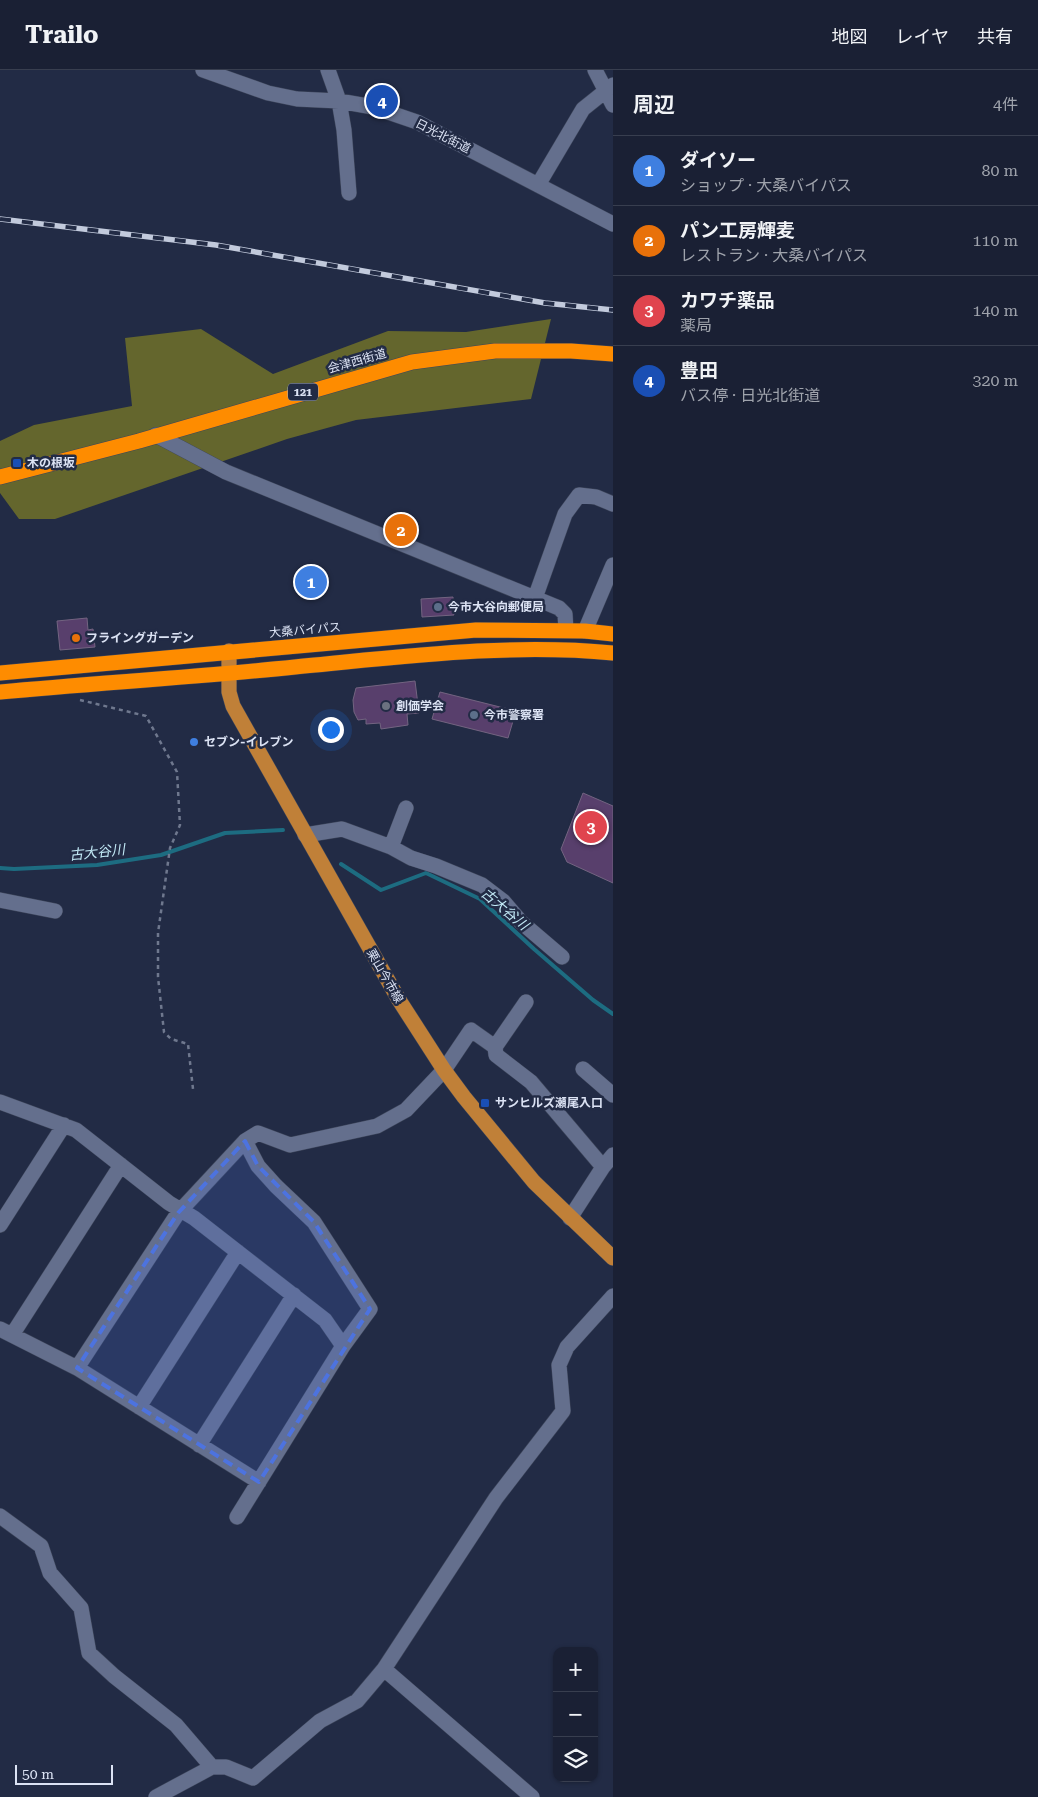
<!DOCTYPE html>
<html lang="ja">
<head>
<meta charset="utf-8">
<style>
	body { margin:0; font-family:"Roboto Serif","Noto Sans JP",serif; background:#272d40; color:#f1f3f6 }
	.controls { position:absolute; right:15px; bottom:15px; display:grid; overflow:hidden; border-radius:10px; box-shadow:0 1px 4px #0004 }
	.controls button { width:45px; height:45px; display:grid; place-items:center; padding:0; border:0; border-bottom:1px solid #383e4f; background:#1a2034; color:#f1f3f6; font:25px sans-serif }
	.scale { position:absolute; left:15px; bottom:12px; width:98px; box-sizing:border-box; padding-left:5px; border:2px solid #dce3f4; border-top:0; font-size:14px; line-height:18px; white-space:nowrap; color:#dce3f4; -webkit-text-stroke:4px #222b45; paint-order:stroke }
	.you { position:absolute; left:330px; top:659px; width:18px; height:18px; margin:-12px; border:4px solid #fff; border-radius:50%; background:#1a73e8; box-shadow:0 0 0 8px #1a73e833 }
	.badge { display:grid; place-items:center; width:32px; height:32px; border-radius:50%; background:#bca0f2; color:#fff; font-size:16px; font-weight:700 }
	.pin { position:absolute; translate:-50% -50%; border:2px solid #fff; box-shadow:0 1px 5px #0006 }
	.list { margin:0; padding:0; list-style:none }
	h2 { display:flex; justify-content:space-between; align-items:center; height:65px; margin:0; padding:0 20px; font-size:21px }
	h2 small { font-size:16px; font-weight:400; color:#9fa3ac }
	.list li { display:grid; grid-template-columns:32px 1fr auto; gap:15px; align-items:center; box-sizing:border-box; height:70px; padding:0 20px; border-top:1px solid #383e4f }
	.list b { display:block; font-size:19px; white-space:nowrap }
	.list p { margin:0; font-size:16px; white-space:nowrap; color:#9fa3ac }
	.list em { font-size:16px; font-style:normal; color:#9fa3ac }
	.icon { flex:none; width:28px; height:28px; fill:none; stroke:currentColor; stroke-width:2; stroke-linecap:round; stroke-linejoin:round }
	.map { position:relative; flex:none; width:613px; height:1727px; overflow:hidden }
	header { display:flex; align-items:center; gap:30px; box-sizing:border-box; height:70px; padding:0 25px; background:#1a2034; border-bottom:1px solid #383e4f }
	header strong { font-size:24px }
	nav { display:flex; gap:28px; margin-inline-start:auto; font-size:18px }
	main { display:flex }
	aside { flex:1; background:#1a2034 }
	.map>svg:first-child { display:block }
	.forest { fill:#64662d }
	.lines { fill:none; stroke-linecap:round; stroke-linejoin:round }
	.stream { stroke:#1d6c81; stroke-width:4 }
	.building { fill:#583f6c; stroke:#736481 }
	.minor-casing { stroke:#3d455a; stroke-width:16 }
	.major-casing { stroke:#3d455a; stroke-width:16 }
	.highway-casing { stroke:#3d455a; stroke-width:16 }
	.path { stroke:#6f788e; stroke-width:2.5; stroke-dasharray:4 4; stroke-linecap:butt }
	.minor { stroke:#646f8d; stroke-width:15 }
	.major { stroke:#c08038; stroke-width:15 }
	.highway { stroke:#fe8c00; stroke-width:15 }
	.rail-casing { stroke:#c2cadc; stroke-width:5.5 }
	.rail { stroke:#222b45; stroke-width:4; stroke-dasharray:11; stroke-linecap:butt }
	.marked { fill:#4d73df; fill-opacity:0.2; stroke:#4d73df; stroke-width:4; stroke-dasharray:10 6; stroke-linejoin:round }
	.transit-dot { fill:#1a4fb4; stroke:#222b45; stroke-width:2 }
	.service-dot { fill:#5c6f8a; stroke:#222b45; stroke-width:2 }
	.food-dot { fill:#e8710a; stroke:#222b45; stroke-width:2 }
	.worship-dot { fill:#6b7280; stroke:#222b45; stroke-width:2 }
	.shop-dot { fill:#3f7fe0; stroke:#222b45; stroke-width:2 }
	.labels { text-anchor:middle; stroke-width:5; stroke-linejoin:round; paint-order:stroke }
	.shield { fill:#222b45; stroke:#a4acc0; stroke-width:1 }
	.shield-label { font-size:11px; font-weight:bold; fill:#dce3f4 }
	.street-label { font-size:12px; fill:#dce3f4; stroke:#222b45 }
	.poi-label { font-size:12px; font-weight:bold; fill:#dce3f4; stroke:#222b45; text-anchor:start }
	.water-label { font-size:14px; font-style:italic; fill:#c2e9f6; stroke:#222b45 }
</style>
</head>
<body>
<header>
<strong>Trailo</strong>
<nav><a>地図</a><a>レイヤ</a><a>共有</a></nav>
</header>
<main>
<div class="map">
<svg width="613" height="1727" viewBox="0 0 613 1727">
	<rect width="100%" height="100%" fill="#222b45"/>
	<path class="forest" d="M551 249 531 329 356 350 287 369 55 449H19L0 423V371L34 355 132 336 125 268 201 259 273 304 388 261 466 262Z"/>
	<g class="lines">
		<path class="stream" d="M341 794 381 820 426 803 480 829 534 879 593 930 613 944
			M0 798 14 799 97 795 161 785 225 763 283 760"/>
	</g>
	<path class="building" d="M453 527 454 545 422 547 421 529Z
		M87 548 88 560 93 559 95 577 60 580 57 551Z
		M415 611 419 643 407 644 408 655 381 659 380 653 366 654V649L358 650 354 642 353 630 356 618Z
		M440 622 516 641 508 668 432 649Z
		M583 723 613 736V813L567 792 561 779Z"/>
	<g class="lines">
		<g class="minor-casing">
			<path id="minor" d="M203 0 268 23 297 29 339 31 373 37 417 52 613 154
				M328 0 339 31 344 60 349 123
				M595 0 613 35
				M538 115 583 39 613 15
				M156 365 226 402 559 538 565 544 566 560
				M535 528 565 444 579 425 596 427 613 434
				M585 561 613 495
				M305 765 342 759 391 777 411 788 436 796 482 815 503 831 521 852 562 887
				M391 777 406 738
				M0 830 55 841
				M495 977 526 932
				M583 999 613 1025
				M0 1032 76 1060 169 1133 194 1148 325 1250 343 1276
				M570 1148 603 1097 613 1085
				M0 1155 64 1055
				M0 1259 77 1298 259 1412
				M12 1265 121 1095
				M77 1298 178 1143 245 1071 258 1063 290 1075 377 1056 406 1040 444 1000 471 960 495 977 496 985 531 1012 603 1097
				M139 1337 238 1182
				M199 1375 294 1225
				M0 1446 41 1476 50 1503 81 1538 89 1583 114 1606 176 1655 212 1697
				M237 1447 343 1276 370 1239 314 1152 276 1116 258 1096 245 1071
				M384 1599 532 1727
				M156 1727 212 1697H226L253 1708 320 1651 357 1631 384 1599 496 1428 563 1341 559 1295 567 1277 613 1226"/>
		</g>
		<g class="major-casing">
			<path id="major" d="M229 581V622L233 636 399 930 444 1000 464 1027 534 1112 613 1188"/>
		</g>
		<g class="highway-casing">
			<path id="highway" d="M0 407 139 371 412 292 495 281H571L613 284
				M0 603 476 560 585 561 613 564
				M0 622C98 613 197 607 295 597 402 587 506 573 613 583"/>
		</g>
		<path class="path" d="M80 630 146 646 177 702 180 755 170 778 158 863V907L164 962 171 969 188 974 193 1019"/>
		<use href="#minor" class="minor"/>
		<use href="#major" class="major"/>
		<use href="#highway" class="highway"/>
		<g class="rail-casing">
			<path id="rail" d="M0 149 216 175 545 233 613 240"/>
		</g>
		<use href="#rail" class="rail"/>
	</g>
	<path class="marked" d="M245 1071 258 1096 314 1152 370 1239 259 1412 77 1298 178 1143Z"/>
	<g class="transit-dot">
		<rect x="12" y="388" width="10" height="10" rx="2.5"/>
		<rect x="480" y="1028" width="10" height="10" rx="2.5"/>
	</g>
	<g class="service-dot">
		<circle cx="438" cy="537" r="5"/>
		<circle cx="474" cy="645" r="5"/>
	</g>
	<circle class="food-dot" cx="76" cy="568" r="5"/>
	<circle class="worship-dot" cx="386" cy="636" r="5"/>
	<circle class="shop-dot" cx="194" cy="672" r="5"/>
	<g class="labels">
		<rect class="shield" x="288" y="313.5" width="30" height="17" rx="4"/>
		<g class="shield-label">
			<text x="303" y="326">121</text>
		</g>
		<g class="street-label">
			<text transform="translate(443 66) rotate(27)" y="4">日光北街道</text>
			<text transform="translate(357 291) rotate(-16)" y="4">会津西街道</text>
			<text transform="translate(305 560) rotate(-5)" y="4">大桑バイパス</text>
			<text transform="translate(385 906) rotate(60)" y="4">栗山今市線</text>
		</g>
		<g class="poi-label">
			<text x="27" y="397">木の根坂</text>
			<text x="448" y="541">今市大谷向郵便局</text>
			<text x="86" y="572">フライングガーデン</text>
			<text x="396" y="640">創価学会</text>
			<text x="484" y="649">今市警察署</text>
			<text x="204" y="676">セブン-イレブン</text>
			<text x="495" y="1037">サンヒルズ瀬尾入口</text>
		</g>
		<g class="water-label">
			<text transform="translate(97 782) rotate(-6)" y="5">古大谷川</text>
			<text transform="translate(505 839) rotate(40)" y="5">古大谷川</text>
		</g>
	</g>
</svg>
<div class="controls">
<button>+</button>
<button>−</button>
<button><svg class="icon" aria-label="layers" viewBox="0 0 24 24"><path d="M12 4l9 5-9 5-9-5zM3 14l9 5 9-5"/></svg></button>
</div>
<div class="scale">50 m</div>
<div class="you"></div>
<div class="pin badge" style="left:311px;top:512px;background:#3f7fe0">1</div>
<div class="pin badge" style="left:401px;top:460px;background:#e8710a">2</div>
<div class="pin badge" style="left:591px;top:757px;background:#e0444e">3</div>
<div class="pin badge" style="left:382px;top:31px;background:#1a4fb4">4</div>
</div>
<aside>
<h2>周辺<small>4件</small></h2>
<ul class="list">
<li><span class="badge" style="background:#3f7fe0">1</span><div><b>ダイソー</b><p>ショップ · 大桑バイパス</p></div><em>80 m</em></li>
<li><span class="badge" style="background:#e8710a">2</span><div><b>パン工房輝麦</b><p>レストラン · 大桑バイパス</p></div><em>110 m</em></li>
<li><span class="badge" style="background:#e0444e">3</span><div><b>カワチ薬品</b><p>薬局</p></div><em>140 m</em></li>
<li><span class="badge" style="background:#1a4fb4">4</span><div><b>豊田</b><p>バス停 · 日光北街道</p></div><em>320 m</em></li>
</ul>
</aside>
</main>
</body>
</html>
